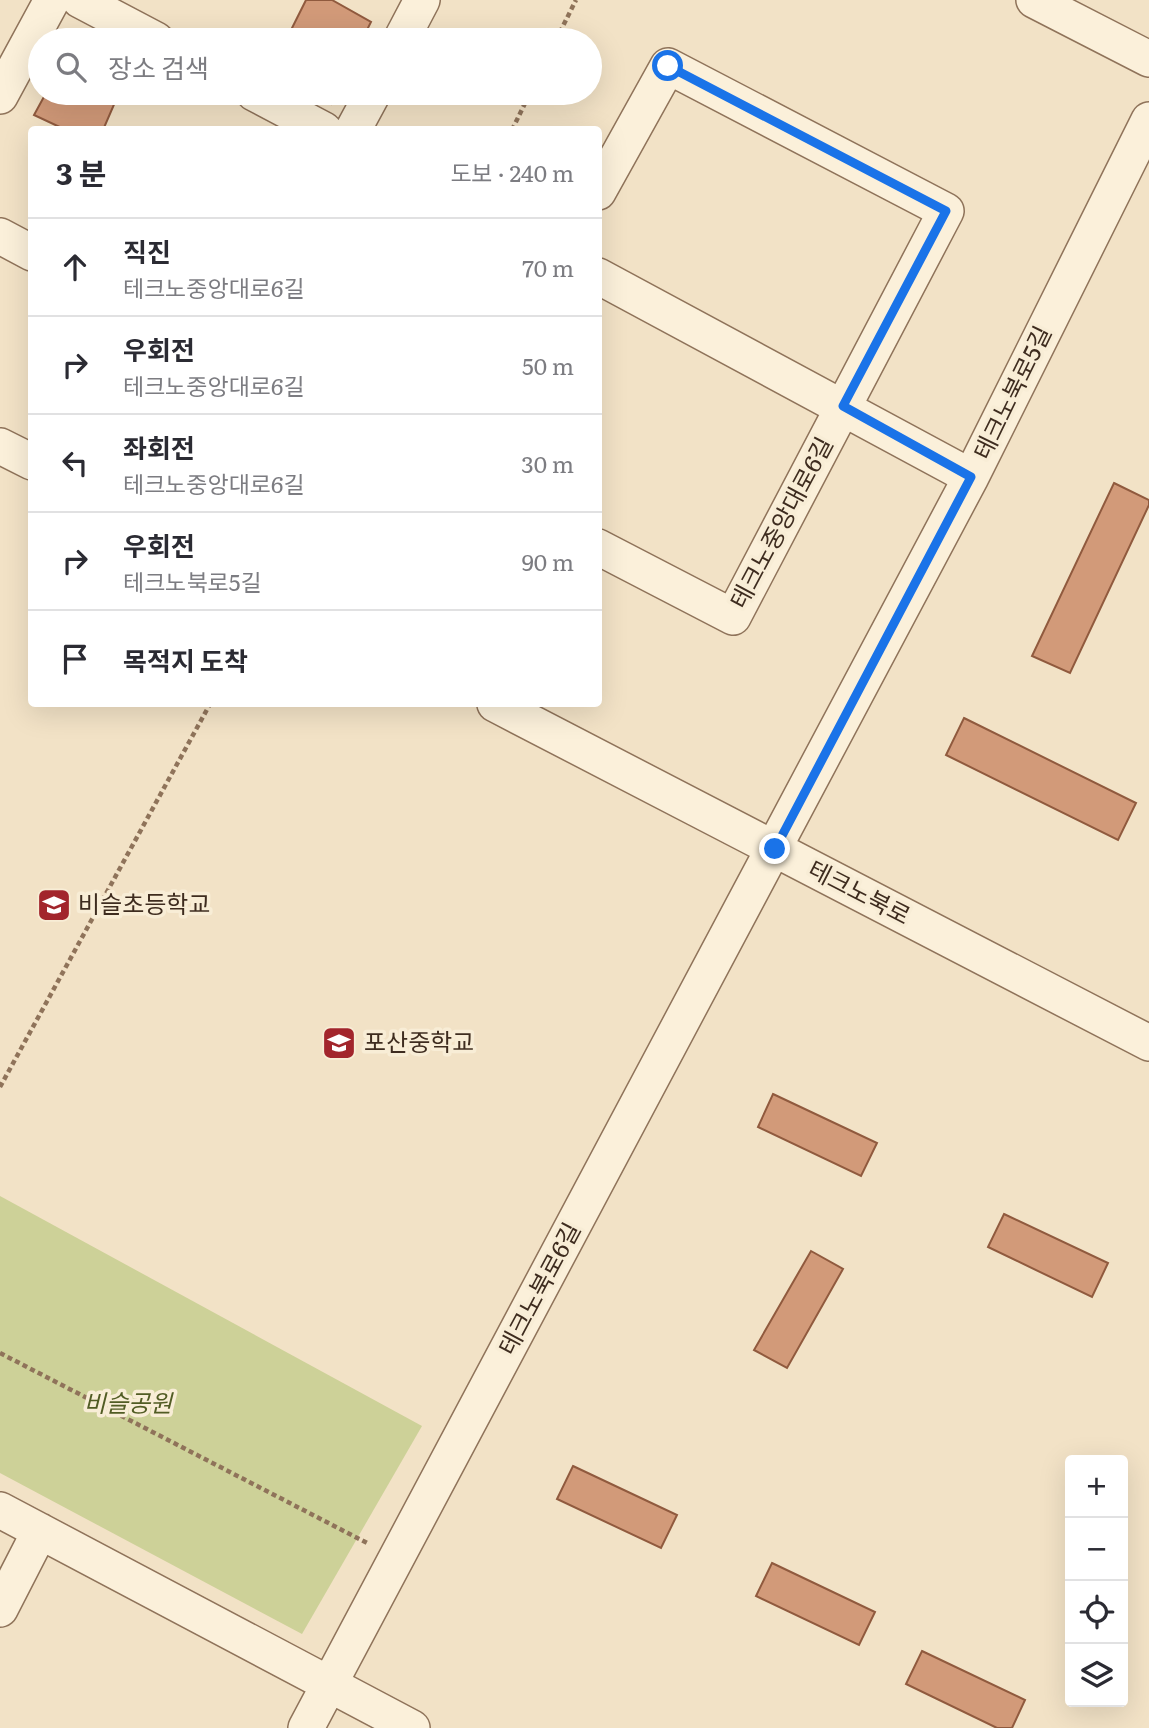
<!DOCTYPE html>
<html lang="ko">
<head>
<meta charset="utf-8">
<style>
	body { margin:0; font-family:Literata,"Noto Sans KR",serif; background:#f2f2f3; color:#2b2b33 }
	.controls { position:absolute; right:21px; bottom:21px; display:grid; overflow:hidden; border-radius:7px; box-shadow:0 7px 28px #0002 }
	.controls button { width:63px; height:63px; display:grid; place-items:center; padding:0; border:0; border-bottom:2px solid #e1e1e2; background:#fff; color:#2b2b33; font:35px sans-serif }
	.stop { position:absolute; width:21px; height:21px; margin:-16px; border:5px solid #1a73e8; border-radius:50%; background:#fff }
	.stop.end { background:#1a73e8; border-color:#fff; box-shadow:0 2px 7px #0008 }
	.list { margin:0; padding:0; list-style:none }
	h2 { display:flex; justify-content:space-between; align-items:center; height:91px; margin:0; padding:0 28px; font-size:30px }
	h2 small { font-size:23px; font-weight:400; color:#7c7c81 }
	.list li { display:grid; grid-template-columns:46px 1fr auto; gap:21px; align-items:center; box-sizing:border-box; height:98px; padding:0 28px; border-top:2px solid #e1e1e2 }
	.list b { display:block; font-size:26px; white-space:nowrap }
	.list p { margin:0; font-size:23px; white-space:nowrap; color:#7c7c81 }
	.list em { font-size:23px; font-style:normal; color:#7c7c81 }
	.icon { flex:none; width:38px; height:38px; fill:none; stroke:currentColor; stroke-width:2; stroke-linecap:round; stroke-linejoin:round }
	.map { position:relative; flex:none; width:1149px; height:1728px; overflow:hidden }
	.search { position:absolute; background:#fff; box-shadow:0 7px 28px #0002; left:28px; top:28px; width:574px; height:77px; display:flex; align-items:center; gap:18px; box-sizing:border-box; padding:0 24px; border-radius:38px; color:#7c7c81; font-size:26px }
	.panel { position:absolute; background:#fff; box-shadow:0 7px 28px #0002; left:28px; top:126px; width:574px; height:581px; border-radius:7px }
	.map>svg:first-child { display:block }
	.green { fill:#cdd198 }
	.building { fill:#d29a79; stroke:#905a3e; stroke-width:2 }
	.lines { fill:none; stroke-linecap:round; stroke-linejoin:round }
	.minor-casing { stroke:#8f735a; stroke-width:38 }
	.path { stroke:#8f735a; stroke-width:4.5; stroke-dasharray:5 3.5; stroke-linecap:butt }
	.minor { stroke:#fbf0da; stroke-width:35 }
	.route { stroke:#1a73e8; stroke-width:9 }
	.labels { text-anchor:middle; stroke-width:7; stroke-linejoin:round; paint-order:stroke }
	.street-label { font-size:24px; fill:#3e2c1f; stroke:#f8edd6 }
	.poi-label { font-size:24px; fill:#3e2c1f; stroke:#f8edd6; text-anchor:start }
	.park-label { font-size:24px; font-style:italic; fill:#515c24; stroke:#f8edd6 }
</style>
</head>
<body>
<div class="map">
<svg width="1149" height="1728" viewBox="0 0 1149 1728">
	<rect width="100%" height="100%" fill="#f2e2c6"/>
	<path class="green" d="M0 1196 422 1426 302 1634 0 1473Z"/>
	<path class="building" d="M306 0H332L371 22 362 40H286Z
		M46 93H119L103 130H66L34 115Z
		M309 93H336L331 104Z
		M1114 483 1149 500V505L1070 673 1032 656Z
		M964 718 1136 803 1118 840 946 755Z
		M773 1094 877 1143 861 1176 758 1127Z
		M1004 1214 1108 1263 1092 1297 988 1247Z
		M811 1251 843 1269 787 1368 754 1350Z
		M573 1466 677 1515 661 1548 557 1499Z
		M772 1563 875 1612 859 1645 756 1596Z
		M922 1651 1025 1700 1012 1728H997L906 1684Z"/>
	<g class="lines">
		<g class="minor-casing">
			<path id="minor" d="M80 0 156 40
				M1034 0 1149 59
				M401 40 422 0
				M254 93 324 130
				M0 96 52 0
				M353 130 373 93
				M598 192 668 66 946 211 733 617 598 547
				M0 236 32 253
				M598 276 971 477
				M0 446 32 462
				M495 704 1149 1043
				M0 1510 412 1728
				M0 1609 40 1531
				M306 1728 971 477 1149 120"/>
		</g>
		<path class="path" d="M556 40 576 0
			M512 130 530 93
			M0 1087 210 704
			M0 1353 369 1544"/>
		<use href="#minor" class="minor"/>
	</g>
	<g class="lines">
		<path class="route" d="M668 66 946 211 843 406 971 477 775 849"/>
	</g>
	<defs>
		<g id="school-square" transform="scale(1.75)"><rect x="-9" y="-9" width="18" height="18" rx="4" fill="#a2252c" stroke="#f8edd6"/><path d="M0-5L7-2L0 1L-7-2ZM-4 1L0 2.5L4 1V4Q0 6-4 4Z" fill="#fff"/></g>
	</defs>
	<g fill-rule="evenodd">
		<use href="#school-square" x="54" y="905"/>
		<use href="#school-square" x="339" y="1043"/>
	</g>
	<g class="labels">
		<g class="street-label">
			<text transform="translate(1013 393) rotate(-64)" y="8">테크노북로5길</text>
			<text transform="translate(782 523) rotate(-62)" y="8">테크노중앙대로6길</text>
			<text transform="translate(859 893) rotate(27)" y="8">테크노북로</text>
			<text transform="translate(540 1289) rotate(-62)" y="8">테크노북로6길</text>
		</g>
		<g class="poi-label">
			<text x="78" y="913">비슬초등학교</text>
			<text x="364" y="1051">포산중학교</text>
		</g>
		<g class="park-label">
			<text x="128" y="1412">비슬공원</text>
		</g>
	</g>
</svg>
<div class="controls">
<button>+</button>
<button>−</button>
<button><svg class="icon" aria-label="locate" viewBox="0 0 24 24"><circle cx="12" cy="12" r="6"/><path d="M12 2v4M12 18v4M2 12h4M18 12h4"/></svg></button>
<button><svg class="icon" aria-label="layers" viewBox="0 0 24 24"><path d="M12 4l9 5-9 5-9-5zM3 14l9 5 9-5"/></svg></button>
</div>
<div class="stop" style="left:668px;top:66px"></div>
<div class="stop end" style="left:775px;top:849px"></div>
<div class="search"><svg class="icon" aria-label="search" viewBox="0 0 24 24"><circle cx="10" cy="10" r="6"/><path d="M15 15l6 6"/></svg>장소 검색</div>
<section class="panel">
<h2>3 분<small>도보 · 240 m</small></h2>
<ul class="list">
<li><svg class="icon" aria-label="ahead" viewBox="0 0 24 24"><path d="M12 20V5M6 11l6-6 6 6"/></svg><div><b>직진</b><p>테크노중앙대로6길</p></div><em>70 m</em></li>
<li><svg class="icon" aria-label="right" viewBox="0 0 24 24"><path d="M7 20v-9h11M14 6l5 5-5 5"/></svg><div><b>우회전</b><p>테크노중앙대로6길</p></div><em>50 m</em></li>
<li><svg class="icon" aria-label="left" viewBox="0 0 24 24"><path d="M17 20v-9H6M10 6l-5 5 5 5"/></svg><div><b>좌회전</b><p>테크노중앙대로6길</p></div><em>30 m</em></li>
<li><svg class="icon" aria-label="right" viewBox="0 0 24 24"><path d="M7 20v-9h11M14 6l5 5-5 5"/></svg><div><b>우회전</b><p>테크노북로5길</p></div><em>90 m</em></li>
<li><svg class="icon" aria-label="arrive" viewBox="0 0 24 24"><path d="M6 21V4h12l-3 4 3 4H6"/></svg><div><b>목적지 도착</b></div></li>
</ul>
</section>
</div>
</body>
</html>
